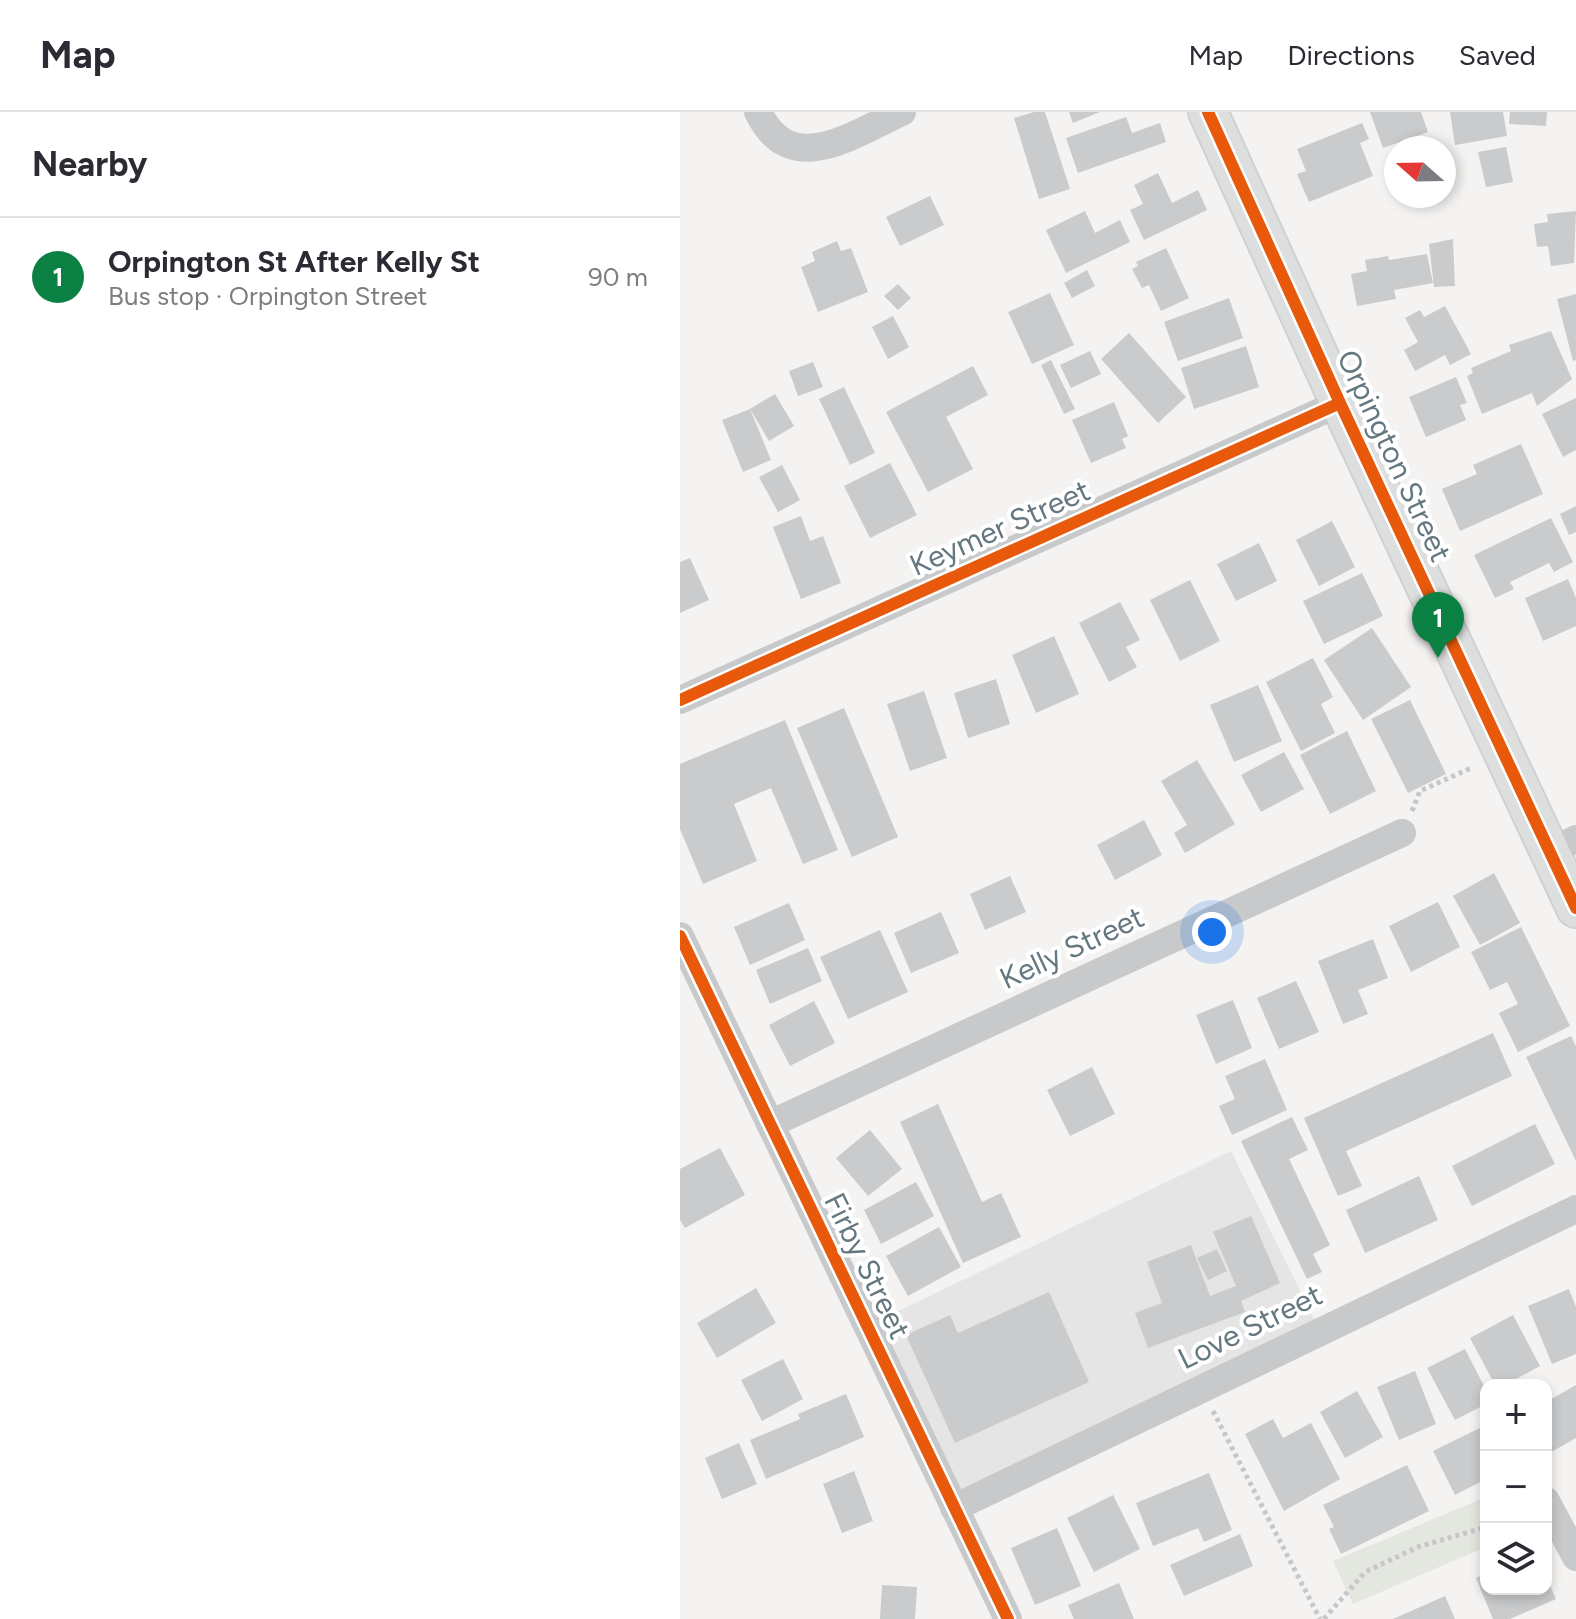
<!DOCTYPE html>
<html lang="en">
<head>
<meta charset="utf-8">
<style>
	body { margin:0; font-family:Figtree,sans-serif; background:#f7f7f7; color:#2b2b33 }
	.controls { position:absolute; right:24px; bottom:24px; display:grid; overflow:hidden; border-radius:16px; box-shadow:0 4px 12px #0003 }
	.controls button { width:72px; height:72px; display:grid; place-items:center; padding:0; border:0; border-bottom:2px solid #e1e1e2; background:#fff; color:#2b2b33; font:40px sans-serif }
	.compass { position:absolute; left:704px; top:24px; width:72px; height:72px; border-radius:50%; background:#fff; box-shadow:0 4px 12px #0003; rotate:290deg }
	.you { position:absolute; left:532px; top:820px; width:28px; height:28px; margin:-20px; border:6px solid #fff; border-radius:50%; background:#1a73e8; box-shadow:0 0 0 12px #1a73e833 }
	.badge { display:grid; place-items:center; width:52px; height:52px; border-radius:50%; background:#0b8043; color:#fff; font-size:26px; font-weight:700 }
	.pin { position:absolute; translate:-50% -66px; filter:drop-shadow(0 2px 4px #0008) }
	.pin::after { content:''; position:absolute; top:42px; width:28px; height:24px; background:inherit; clip-path:polygon(0 0,100% 0,50% 100%) }
	.list { margin:0; padding:0; list-style:none }
	h2 { display:flex; justify-content:space-between; align-items:center; height:104px; margin:0; padding:0 32px; font-size:34px }
	h2 small { font-size:26px; font-weight:400; color:#7c7c81 }
	.list li { display:grid; grid-template-columns:52px 1fr auto; gap:24px; align-items:center; box-sizing:border-box; height:120px; padding:0 32px; border-top:2px solid #e1e1e2 }
	.list b { display:block; font-size:30px; white-space:nowrap }
	.list p { margin:0; font-size:26px; white-space:nowrap; color:#7c7c81 }
	.list em { font-size:26px; font-style:normal; color:#7c7c81 }
	.icon { flex:none; width:44px; height:44px; fill:none; stroke:currentColor; stroke-width:2; stroke-linecap:round; stroke-linejoin:round }
	.map { position:relative; flex:none; width:896px; height:1507px; overflow:hidden }
	header { display:flex; align-items:center; gap:48px; box-sizing:border-box; height:112px; padding:0 40px; background:#fff; border-bottom:2px solid #e1e1e2 }
	header strong { font-size:38px }
	nav { display:flex; gap:44px; margin-inline-start:auto; font-size:28px }
	main { display:flex }
	aside { flex:1; background:#fff }
	.map>svg:first-child { display:block }
	.built { fill:#e4e5e4 }
	.green { fill:#e4e6e0 }
	.building { fill:#cacbcc }
	.lines { fill:none; stroke-linecap:round; stroke-linejoin:round }
	.secondary-casing { stroke:#d0d1d1; stroke-width:42 }
	.path { stroke:#c6c7c8; stroke-width:5; stroke-dasharray:4 4; stroke-linecap:butt }
	.street { stroke:#c8c9ca; stroke-width:28 }
	.secondary { stroke:#dddede; stroke-width:38 }
	.cycleway-casing { stroke:#fff; stroke-width:17 }
	.cycleway { stroke:#e8590c; stroke-width:12 }
	.labels { text-anchor:middle; stroke-width:8; stroke-linejoin:round; paint-order:stroke }
	.street-label { font-size:30px; fill:#657880; stroke:#fff }
</style>
</head>
<body>
<header>
<strong>Map</strong>
<nav><a>Map</a><a>Directions</a><a>Saved</a></nav>
</header>
<main>
<aside>
<h2>Nearby<small></small></h2>
<ul class="list">
<li><span class="badge">1</span><div><b>Orpington St After Kelly St</b><p>Bus stop · Orpington Street</p></div><em>90 m</em></li>
</ul>
</aside>
<div class="map">
<svg width="896" height="1507" viewBox="0 0 896 1507">
	<rect width="100%" height="100%" fill="#f4f3f2"/>
	<path class="built" d="M551 1039 640 1219 274 1396 187 1214Z"/>
	<path class="green" d="M806 1385V1435L673 1492 653 1449Z"/>
	<path class="building" d="M354 0H365L390 77 359 87 334 6Z
		M389 0H420L393 11Z
		M690 0H741L748 20 703 36Z
		M770 0H823L827 24 775 33Z
		M830 0H867L866 14 829 12Z
		M446 5 452 21 480 11 486 30 398 61 386 26Z
		M682 11 689 27 680 31 693 64 629 90 617 62 626 59 617 37Z
		M826 35 833 70 806 75 798 40Z
		M478 61 492 91 518 78 527 98 464 128 450 98 463 92 454 73Z
		M250 84 264 113 220 134 206 105Z
		M405 99 415 121 440 108 450 130 386 161 366 118Z
		M896 99 894 151 871 154 868 134 857 135 854 112 868 110 867 102Z
		M773 127 775 174 754 175 749 132Z
		M157 129 161 139 171 136 188 180 138 200 121 155 135 149 132 140Z
		M486 136 509 186 481 199 469 173 462 176 452 157 458 154 456 150Z
		M747 142 753 171 714 178 716 187 677 194 671 162 687 159 685 148 708 144 709 148Z
		M407 158 415 174 392 186 384 171Z
		M218 172 231 186 218 198 204 184Z
		M370 181 394 233 352 252 328 200Z
		M896 182V248L893 249 877 187Z
		M549 186 563 226 498 249 484 210Z
		M765 194 791 242 770 253 765 243 735 259 724 238 738 230 725 206 740 198 744 205Z
		M213 204 229 235 208 247 192 215Z
		M871 219 892 267 857 294 852 281 802 302 787 264 793 261 791 256 831 239 829 233Z
		M449 221 506 285 478 311 421 247Z
		M566 234 579 275 514 297 501 256Z
		M410 239 421 262 391 276 380 253Z
		M371 248 395 297 384 302 361 253Z
		M133 250 143 275 118 284 109 259Z
		M293 254 308 283 266 305 293 357 248 380 206 300Z
		M776 265 787 291 780 293 786 308 746 325 729 285Z
		M164 275 195 341 170 353 139 287Z
		M95 282 114 314 89 329 70 297Z
		M896 286V338L883 345 862 302Z
		M434 290 448 324 442 327 446 336 411 351 392 308Z
		M70 297 91 348 63 360 42 308Z
		M841 332 863 382 780 419 762 377 797 362 793 353Z
		M210 351 237 403 190 426 164 374Z
		M102 353 120 388 98 400 79 365Z
		M896 394V420L889 423 880 402Z
		M121 404 130 429 143 424 161 471 121 487 93 415Z
		M871 406 893 450 874 460 869 451 830 470 834 477 815 486 794 443Z
		M652 409 675 455 639 474 616 428Z
		M579 431 597 469 556 489 537 452Z
		M10 446 29 488 0 501V450Z
		M682 461 703 504 644 532 623 489Z
		M888 467 896 486V514L863 529 845 486Z
		M510 468 540 529 500 549 470 488Z
		M440 490 460 528 446 535 457 555 429 570 399 511Z
		M692 516 731 575 683 608 644 548Z
		M374 524 399 582 356 601 332 543Z
		M633 546 653 585 641 592 655 621 621 639 586 570Z
		M316 567 330 612 288 626 274 581Z
		M578 573 602 629 554 650 530 593Z
		M244 579 267 646 230 659 207 592Z
		M730 588 766 662 728 681 691 607Z
		M164 596 218 725 172 745 117 616Z
		M105 608 158 738 123 752 91 676 54 692 77 749 23 772 0 717V652Z
		M667 619 696 679 650 702 620 643Z
		M604 640 624 677 581 700 561 663Z
		M517 648 555 712 505 741 494 721 507 713 481 669Z
		M464 708 482 743 435 768 417 733Z
		M814 761 840 811 800 833 773 784Z
		M330 764 346 800 305 818 290 782Z
		M758 790 780 835 731 860 709 814Z
		M109 791 125 828 70 853 54 815Z
		M261 800 279 841 231 861 214 821Z
		M841 815 890 914 838 940 819 901 838 892 827 870 810 878 791 840Z
		M200 818 228 880 168 907 140 845Z
		M693 827 708 866 678 878 688 902 663 912 638 849Z
		M128 836 142 869 90 892 76 858Z
		M616 869 639 920 599 937 577 886Z
		M553 888 572 936 536 952 516 903Z
		M134 889 155 931 110 954 89 913Z
		M813 921 832 964 666 1039 682 1074 658 1084 624 1006Z
		M891 924 896 934V1049L846 945Z
		M585 947 607 998 552 1023 539 994 555 987 545 964Z
		M412 955 435 1002 390 1024 367 978Z
		M258 992 302 1090 321 1081 341 1125 283 1151 220 1010Z
		M612 1005 628 1038 609 1047 650 1133 633 1142 642 1160 627 1167 561 1029Z
		M855 1012 875 1052 792 1094 772 1054Z
		M190 1018 222 1057 188 1084 156 1046Z
		M40 1036 65 1083 5 1116 0 1108V1057Z
		M739 1064 758 1108 685 1141 666 1098Z
		M236 1070 254 1104 201 1132 184 1098Z
		M571 1104 600 1171 561 1189 565 1200 468 1236 455 1201 482 1191 467 1150 511 1133 530 1184 556 1174 533 1120Z
		M259 1115 281 1155 228 1184 206 1144Z
		M537 1137 547 1159 528 1168 517 1146Z
		M76 1176 96 1211 37 1246 17 1211Z
		M889 1177 896 1195V1242L872 1252 848 1194Z
		M369 1180 409 1270 275 1331 226 1223 270 1203 278 1221Z
		M833 1203 860 1254 825 1273H815L790 1226Z
		M785 1237 806 1278V1292L775 1308 747 1256Z
		M103 1247 123 1287 82 1309 61 1268Z
		M735 1259 756 1312 719 1328 697 1275Z
		M896 1273V1326L866 1343V1290Z
		M677 1279 703 1325 665 1346 640 1300Z
		M166 1282 184 1325 86 1367 70 1328 120 1307 118 1302Z
		M593 1307 603 1326 631 1311 660 1367 604 1399 565 1322Z
		M806 1313V1367L775 1383 753 1339Z
		M59 1331 77 1372 42 1387 25 1346Z
		M727 1353 749 1399 661 1442 649 1417 654 1415 643 1393Z
		M174 1359 193 1409 162 1421 143 1372Z
		M529 1361 552 1418 524 1430 518 1416 473 1434 456 1391Z
		M433 1383 460 1437 414 1460 387 1406Z
		M377 1416 401 1474 355 1493 331 1436Z
		M560 1422 573 1454 504 1484 490 1453Z
		M806 1461V1477H866V1464L876 1487 830 1507H813L796 1466Z
		M439 1471 454 1507H394L388 1493Z
		M202 1473 237 1475 235 1507H200Z
		M765 1484 775 1507H713Z"/>
	<g class="lines">
		<g class="secondary-casing">
			<path id="secondary" d="M528 0 660 291 896 796"/>
		</g>
		<path class="path" d="M732 699 740 679 791 656
			M533 1299 640 1507
			M644 1507 685 1460 738 1435 806 1415"/>
		<path class="street" d="M78 0C111 68 173 22 222 0
			M0 588 660 291
			M871 739 896 727
			M0 824 328 1507
			M90 1012 722 721
			M866 1389 896 1445
			M274 1396 896 1097"/>
		<use href="#secondary" class="secondary"/>
		<g class="cycleway-casing">
			<path id="cycleway" d="M528 0 660 291 896 796
				M0 588 660 291
				M0 824 328 1507"/>
		</g>
		<use href="#cycleway" class="cycleway"/>
	</g>
	<g class="labels">
		<g class="street-label">
			<text transform="translate(714 344) rotate(65)" y="10">Orpington Street</text>
			<text transform="translate(320 416) rotate(-24)" y="10">Keymer Street</text>
			<text transform="translate(392 836) rotate(-25)" y="10">Kelly Street</text>
			<text transform="translate(187 1154) rotate(64)" y="10">Firby Street</text>
			<text transform="translate(570 1215) rotate(-26)" y="10">Love Street</text>
		</g>
	</g>
</svg>
<div class="controls">
<button>+</button>
<button>−</button>
<button><svg class="icon" aria-label="layers" viewBox="0 0 24 24"><path d="M12 4l9 5-9 5-9-5zM3 14l9 5 9-5"/></svg></button>
</div>
<svg class="compass" viewBox="-18 -18 36 36"><path d="M0-13l5 13h-10z" fill="#e53935"/><path d="M0 13l5-13h-10z" fill="#7c7c81"/></svg>
<div class="you"></div>
<div class="pin badge" style="left:758px;top:546px">1</div>
</div>
</main>
</body>
</html>
